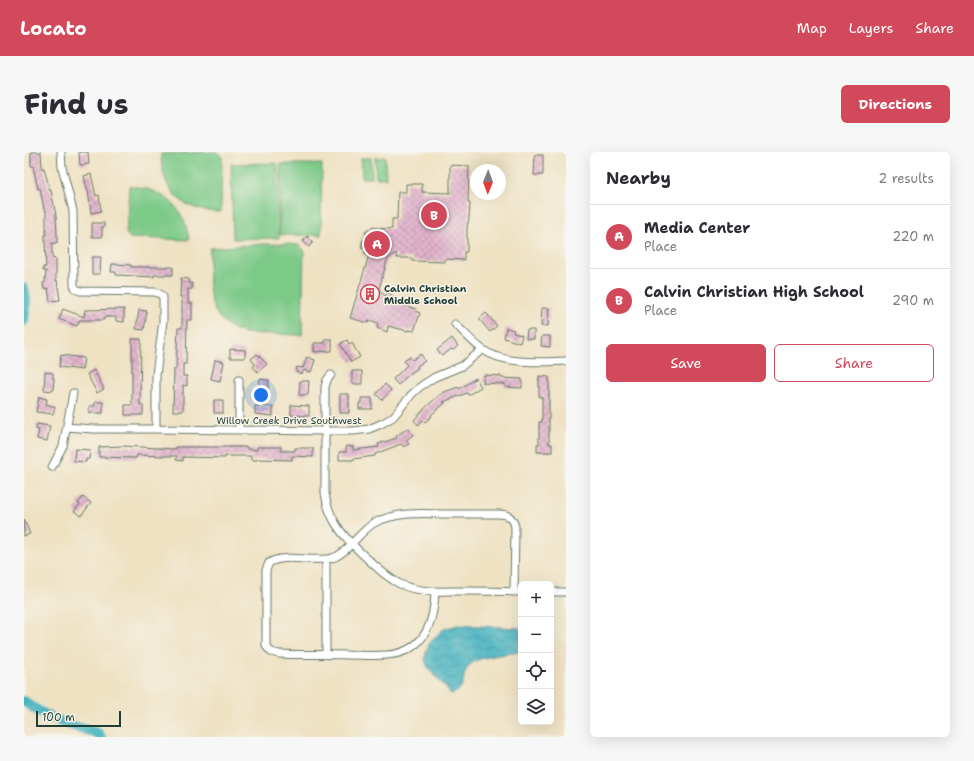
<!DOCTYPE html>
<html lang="en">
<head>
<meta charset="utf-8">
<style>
	body { margin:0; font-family:"Shantell Sans",sans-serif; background:#f7f7f7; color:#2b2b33 }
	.controls { position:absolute; right:12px; bottom:12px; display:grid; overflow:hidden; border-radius:6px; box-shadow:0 4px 16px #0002 }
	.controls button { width:36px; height:36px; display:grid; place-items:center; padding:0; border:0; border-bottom:1px solid #e1e1e2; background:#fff; color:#2b2b33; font:20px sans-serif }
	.compass { position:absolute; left:446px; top:12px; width:36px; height:36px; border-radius:50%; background:#fff; box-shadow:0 4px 16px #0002; rotate:181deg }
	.scale { position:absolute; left:12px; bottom:10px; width:85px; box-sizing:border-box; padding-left:4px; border:2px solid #1f3d34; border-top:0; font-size:11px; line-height:14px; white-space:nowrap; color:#1f3d34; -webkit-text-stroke:3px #f7f3e8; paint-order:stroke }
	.you { position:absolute; left:237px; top:243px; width:14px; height:14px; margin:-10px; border:3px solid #fff; border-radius:50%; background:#1a73e8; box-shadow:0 0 0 6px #1a73e833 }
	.badge { display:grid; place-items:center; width:26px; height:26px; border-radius:50%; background:#d1495b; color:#fff; font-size:13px; font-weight:700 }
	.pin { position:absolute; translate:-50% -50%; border:2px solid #fff; box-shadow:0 1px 4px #0006 }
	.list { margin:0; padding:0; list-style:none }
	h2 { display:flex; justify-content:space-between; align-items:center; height:52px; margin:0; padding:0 16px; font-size:17px }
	h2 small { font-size:13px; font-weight:400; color:#7c7c81 }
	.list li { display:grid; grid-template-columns:26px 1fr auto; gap:12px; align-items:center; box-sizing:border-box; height:64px; padding:0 16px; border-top:1px solid #e1e1e2 }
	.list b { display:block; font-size:15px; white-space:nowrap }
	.list p { margin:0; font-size:13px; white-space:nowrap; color:#7c7c81 }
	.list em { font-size:13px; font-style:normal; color:#7c7c81 }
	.actions { display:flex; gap:8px; padding:12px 16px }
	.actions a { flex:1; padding:9px 0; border:1px solid #d1495b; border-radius:6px; text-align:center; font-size:14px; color:#d1495b }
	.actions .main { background:#d1495b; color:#fff }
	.icon { flex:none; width:22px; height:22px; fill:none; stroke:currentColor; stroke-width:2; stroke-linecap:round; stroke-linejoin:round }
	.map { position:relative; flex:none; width:542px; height:585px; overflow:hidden; border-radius:6px }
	header { display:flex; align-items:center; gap:24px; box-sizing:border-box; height:56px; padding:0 20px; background:#d1495b; color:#fff }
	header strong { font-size:19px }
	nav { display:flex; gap:22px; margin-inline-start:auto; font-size:14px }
	.intro { display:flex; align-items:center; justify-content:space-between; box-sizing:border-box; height:96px; padding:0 24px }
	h1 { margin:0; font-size:28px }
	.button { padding:10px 18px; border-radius:6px; background:#d1495b; color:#fff; font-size:14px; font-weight:700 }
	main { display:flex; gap:24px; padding:0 24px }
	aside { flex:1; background:#fff; border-radius:6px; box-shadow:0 4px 16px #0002 }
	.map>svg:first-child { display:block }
	.pitch { fill:#7cc988; stroke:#4e835e }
	.water { fill:url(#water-waves); stroke:#32787a }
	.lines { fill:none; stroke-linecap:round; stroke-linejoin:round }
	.river { stroke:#45b2c0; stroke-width:10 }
	.building { fill:url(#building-cross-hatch) }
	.street-casing { stroke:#677766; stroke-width:9 }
	.street { stroke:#fff; stroke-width:7 }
	.labels { text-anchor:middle; stroke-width:3; stroke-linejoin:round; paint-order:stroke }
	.poi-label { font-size:10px; font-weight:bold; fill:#1f3d34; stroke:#f7f3e8; text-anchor:start }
	.street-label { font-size:10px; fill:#1f3d34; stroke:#f7f3e8 }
</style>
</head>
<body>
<header>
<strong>Locato</strong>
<nav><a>Map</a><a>Layers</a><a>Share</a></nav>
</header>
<div class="intro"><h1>Find us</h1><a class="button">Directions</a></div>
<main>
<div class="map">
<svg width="542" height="585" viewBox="0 0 542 585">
	<defs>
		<pattern id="water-waves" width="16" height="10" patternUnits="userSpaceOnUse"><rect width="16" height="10" fill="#45b2c0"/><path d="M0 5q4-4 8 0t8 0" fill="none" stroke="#39929d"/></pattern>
		<pattern id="building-cross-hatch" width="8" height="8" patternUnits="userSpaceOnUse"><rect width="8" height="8" fill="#e2b4cd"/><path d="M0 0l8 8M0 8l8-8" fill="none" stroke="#b794a7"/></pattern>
	</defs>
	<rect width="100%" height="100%" fill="#f7f3e8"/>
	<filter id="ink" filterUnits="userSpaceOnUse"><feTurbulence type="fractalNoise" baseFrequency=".025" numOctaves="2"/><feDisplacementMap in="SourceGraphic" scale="8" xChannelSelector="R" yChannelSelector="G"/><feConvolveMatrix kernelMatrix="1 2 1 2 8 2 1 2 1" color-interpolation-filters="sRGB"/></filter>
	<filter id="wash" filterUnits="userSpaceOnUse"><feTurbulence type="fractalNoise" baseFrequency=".012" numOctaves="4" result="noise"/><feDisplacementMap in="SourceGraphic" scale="16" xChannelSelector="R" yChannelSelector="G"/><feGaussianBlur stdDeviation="0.9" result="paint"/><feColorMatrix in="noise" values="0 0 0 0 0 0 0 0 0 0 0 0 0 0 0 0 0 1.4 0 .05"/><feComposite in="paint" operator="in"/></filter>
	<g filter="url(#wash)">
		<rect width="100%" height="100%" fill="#eee2c3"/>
		<path class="pitch" d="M193 0 198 5 197 60C160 60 137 40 137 2Z
			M361 5 362 26H352L351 6Z
			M337 6H347L348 26H338Z
			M253 11 255 86 209 87 207 12Z
			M256 12H298L297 83H256Z
			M105 34C138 36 161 54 165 88L106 86 102 82Z
			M240 92H263L275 93 280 98 278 183 219 181C179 167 184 132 186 96Z"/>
		<path class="water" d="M434 473 497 476V500C485 502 457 504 448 511 434 522 446 536 427 542L404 516 401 507 402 499 405 492 417 479 422 476Z"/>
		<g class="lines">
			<path class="river" d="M0 136 2 148 0 169
				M0 549C21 566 48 574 74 581L77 585"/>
		</g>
		<g id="blocks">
			<path class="building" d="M7 0H17L18 17 20 16 26 39 27 38 32 64 33 83V91H28V106L32 107V129L33 128 36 148 26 149 24 136 20 137 19 131 21 130 22 119H19V115H22L21 90V83H22V58H20L16 36 14 37 9 14H7Z
				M55 0H64L65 12 56 13Z
				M511 3H519V23H510Z
				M426 13 445 14 444 51H446L445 67 443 75V100H440V108L421 107V110L388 109V106H373L372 101 363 108 355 137 361 144 365 140 370 146 366 149 392 157 391 159 396 161 390 179 384 178V179L364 174 363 180 353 176 354 171 345 168 344 171 326 166 345 103 341 102 342 97 337 96 339 88 348 91 341 80 349 74 351 76 368 77V67H373L374 40H382V32H398V40L426 41Z
				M67 22 72 44 75 43 77 59 67 61 64 38H63L60 24Z
				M68 71H80V75H78V85H68Z
				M283 84 289 90 285 95 279 89Z
				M68 105H77L76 122H68Z
				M88 112 107 113V115H149V123H130V125L92 123V120H87Z
				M157 126 165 127V131H168V137H164V151H168V168H163L162 212H159V224H163V234L159 233V259H149L150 217H152L153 197 154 176H158V145H156Z
				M518 156H525L524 174H517Z
				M39 157 60 165 61 158 100 157V170L92 169V165H80V168H56L53 174 35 167Z
				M115 158 123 159 120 178 112 177Z
				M462 161 473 174 466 180 455 167Z
				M482 176 490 178 489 181 498 183 496 191 480 186Z
				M503 178H510V187H502Z
				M518 184H526V195L517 194Z
				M428 186 434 194 429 198 427 197 418 204 413 198Z
				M108 187H117L116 253H119V263H101V253H108Z
				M301 187H308V199L290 200V191H301Z
				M323 188 326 193 328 191 336 205 327 210 316 192Z
				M206 197 221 198V206H206Z
				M233 202 243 212 234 220 229 215 231 212 227 207Z
				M397 202 401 209 393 214 394 216 385 222 374 233 369 227 383 213 380 209 386 205 388 208Z
				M37 203 60 206 58 218 35 215Z
				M283 205 291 208 287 220 280 218 278 222 272 220 273 215 279 216Z
				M191 208 200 210 196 229 187 227Z
				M70 218 80 237 73 241 63 222Z
				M328 219H338V232H328Z
				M21 220 29 221V226H30L29 239 20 238Z
				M460 223 477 224V226L498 227V236L481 235V232L459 231Z
				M515 224 525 225V292H528V300H513V292H515V270H518V245H515Z
				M452 226 457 235 444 243 443 241 419 250 421 251 407 263 408 264 401 270 399 268 394 273 390 268 404 253 418 241 434 235 435 237Z
				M236 227 245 228 243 245 234 244Z
				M276 229H285L284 243H275Z
				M361 232 367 238 358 248 352 242Z
				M316 242H325V261H316Z
				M15 245 23 247 22 252 31 255 29 262 12 260Z
				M337 246H348V257H335V251H337Z
				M190 248H199V261H190Z
				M71 250H79V261H65V254H71Z
				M267 253 285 254V264L267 263Z
				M231 254 249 255V264L231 262Z
				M13 272 26 274 23 289 13 287 15 278 12 277Z
				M384 276 389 283 382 288 385 292 380 295 377 292 351 302V304L329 307V308H315V300H322V294L329 295V298L355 295 354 292 373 286 372 284Z
				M99 294 152 297V295H223V297L233 298V295H257V299H271V296H289V305L268 304V308L233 307V308H227V304H201V306L159 305V309L152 308 153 304H140L113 303 112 306 75 305V295Z
				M51 297 66 298 65 307H62V310L50 309Z
				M59 345 67 351 57 364 50 359 56 352 54 351Z
				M0 367 6 382 0 384Z"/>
		</g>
	</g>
	<g filter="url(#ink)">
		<use href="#blocks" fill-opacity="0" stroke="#677766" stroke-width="1"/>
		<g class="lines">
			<g class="street-casing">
				<path id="street" d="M37 0 38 15 49 59 50 133 52 137 56 139 131 140 136 142 139 145V169L132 223V277
					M431 172C440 180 448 190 458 197 479 213 517 210 542 209
					M307 223 303 228 301 235V341C304 365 317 382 334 398 347 410 360 424 376 432 395 441 416 439 436 439 456 439 477 439 497 440
					M43 275 68 277H132L301 279H330L345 277 359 271 369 265 388 242 397 234 411 225 438 214 458 198
					M215 278V228
					M28 315 39 294 49 241
					M411 439C410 472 400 500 363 503 349 504 336 503 323 503 300 502 277 503 255 502L247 500 242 494V418L245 411C259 401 291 411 308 406 322 403 335 380 350 371 372 360 395 361 419 362 438 362 456 362 474 362 484 362 489 365 491 375L490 440
					M527 440H542
					M302 502V407"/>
			</g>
			<use href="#street" class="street"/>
		</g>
	</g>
	<defs>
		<g id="building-ring" transform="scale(1)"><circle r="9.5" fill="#f7f3e8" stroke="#d1495b" stroke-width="1.5"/><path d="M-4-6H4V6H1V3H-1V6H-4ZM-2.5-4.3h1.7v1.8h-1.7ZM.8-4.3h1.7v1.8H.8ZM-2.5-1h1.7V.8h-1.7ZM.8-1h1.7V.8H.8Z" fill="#d1495b"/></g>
	</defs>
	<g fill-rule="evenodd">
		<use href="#building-ring" x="346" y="142"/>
	</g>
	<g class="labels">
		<g class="poi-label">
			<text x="360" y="140">Calvin Christian<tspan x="360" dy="12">Middle School</tspan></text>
		</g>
		<g class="street-label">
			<text x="265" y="272">Willow Creek Drive Southwest</text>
		</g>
	</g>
</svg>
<div class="controls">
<button>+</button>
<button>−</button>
<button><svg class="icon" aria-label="locate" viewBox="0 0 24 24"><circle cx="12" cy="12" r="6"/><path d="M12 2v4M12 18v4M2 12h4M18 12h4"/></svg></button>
<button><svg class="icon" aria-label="layers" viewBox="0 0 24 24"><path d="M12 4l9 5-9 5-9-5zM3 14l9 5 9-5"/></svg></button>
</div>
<svg class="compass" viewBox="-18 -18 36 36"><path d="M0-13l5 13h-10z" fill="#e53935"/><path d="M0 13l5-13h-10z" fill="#7c7c81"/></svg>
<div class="scale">100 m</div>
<div class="you"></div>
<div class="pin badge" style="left:353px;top:92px">A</div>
<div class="pin badge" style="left:410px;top:63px">B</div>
</div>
<aside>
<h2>Nearby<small>2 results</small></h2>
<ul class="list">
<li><span class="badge">A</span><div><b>Media Center</b><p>Place</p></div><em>220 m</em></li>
<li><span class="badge">B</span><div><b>Calvin Christian High School</b><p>Place</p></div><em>290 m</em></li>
</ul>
<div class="actions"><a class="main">Save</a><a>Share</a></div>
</aside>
</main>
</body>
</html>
